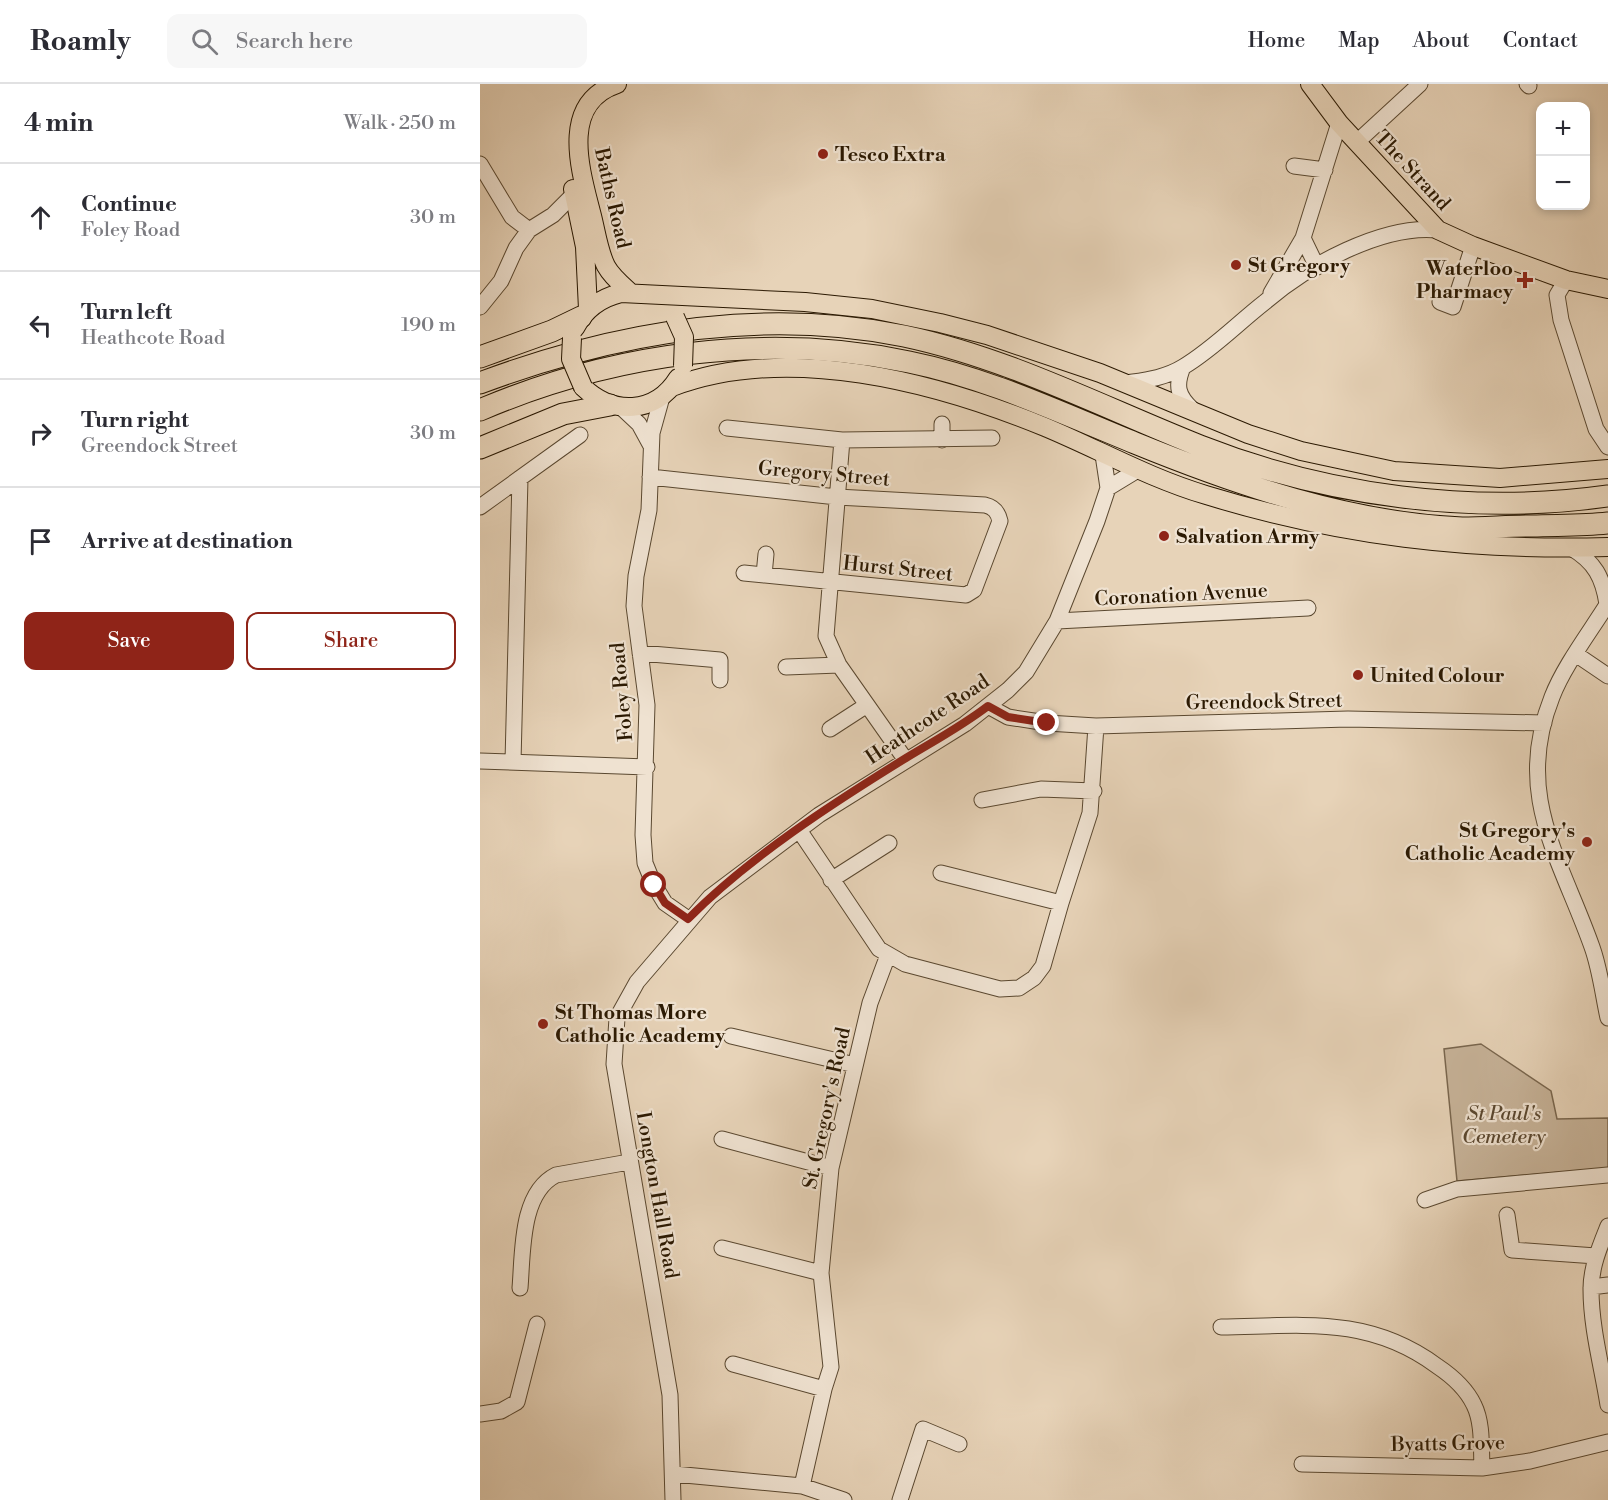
<!DOCTYPE html>
<html lang="en">
<head>
<meta charset="utf-8">
<style>
	body { margin:0; font-family:"Libre Bodoni",serif; background:#f7f7f7; color:#2b2b33 }
	.controls { position:absolute; right:18px; top:18px; display:grid; overflow:hidden; border-radius:12px; box-shadow:0 3px 9px #0003 }
	.controls button { width:54px; height:54px; display:grid; place-items:center; padding:0; border:0; border-bottom:2px solid #e1e1e2; background:#fff; color:#2b2b33; font:30px sans-serif }
	.stop { position:absolute; width:18px; height:18px; margin:-14px; border:4px solid #8f2418; border-radius:50%; background:#fff }
	.stop.end { background:#8f2418; border-color:#fff; box-shadow:0 2px 6px #0008 }
	.list { margin:0; padding:0; list-style:none }
	h2 { display:flex; justify-content:space-between; align-items:center; height:78px; margin:0; padding:0 24px; font-size:26px }
	h2 small { font-size:20px; font-weight:400; color:#7c7c81 }
	.list li { display:grid; grid-template-columns:39px 1fr auto; gap:18px; align-items:center; box-sizing:border-box; height:108px; padding:0 24px; border-top:2px solid #e1e1e2 }
	.list b { display:block; font-size:22px; white-space:nowrap }
	.list p { margin:0; font-size:20px; white-space:nowrap; color:#7c7c81 }
	.list em { font-size:20px; font-style:normal; color:#7c7c81 }
	.actions { display:flex; gap:12px; padding:18px 24px }
	.actions a { flex:1; padding:14px 0; border:2px solid #8f2418; border-radius:12px; text-align:center; font-size:21px; color:#8f2418 }
	.actions .main { background:#8f2418; color:#fff }
	.icon { flex:none; width:33px; height:33px; fill:none; stroke:currentColor; stroke-width:2; stroke-linecap:round; stroke-linejoin:round }
	.map { position:relative; flex:none; width:1128px; height:1416px; overflow:hidden }
	header { display:flex; align-items:center; gap:36px; box-sizing:border-box; height:84px; padding:0 30px; background:#fff; border-bottom:2px solid #e1e1e2 }
	header strong { font-size:28px }
	nav { display:flex; gap:33px; margin-inline-start:auto; font-size:21px }
	.search { width:420px; height:54px; background:#f7f7f7; display:flex; align-items:center; gap:15px; box-sizing:border-box; padding:0 21px; border-radius:12px; color:#7c7c81; font-size:22px }
	main { display:flex }
	aside { flex:1; background:#fff }
	.map>svg:first-child { display:block }
	.green { fill:#c7b399; stroke:#79664e; stroke-width:1.5 }
	.lines { fill:none; stroke-linecap:round; stroke-linejoin:round }
	.minor-casing { stroke:#5a4830; stroke-width:17 }
	.major-casing { stroke:#2b1902; stroke-width:20 }
	.highway-casing { stroke:#2b1902; stroke-width:23 }
	.minor { stroke:#efe2d1; stroke-width:15 }
	.major { stroke:#e7d3b8; stroke-width:18 }
	.highway { stroke:#e7d3b8; stroke-width:21 }
	.major-bridge-casing { stroke:#2b1902; stroke-width:20; stroke-linecap:butt }
	.major-bridge { stroke:#e7d3b8; stroke-width:18 }
	.route { stroke:#8f2418; stroke-width:8 }
	.poi-dot { fill:#8f2418; stroke:#efe2d1; stroke-width:2 }
	.labels { text-anchor:middle; stroke-width:4.5; stroke-linejoin:round; paint-order:stroke }
	.poi-label { font-size:20px; font-weight:bold; fill:#2b1902; stroke:#efe2d1; text-anchor:start }
	.street-label { font-size:20px; fill:#2b1902; stroke:#efe2d1 }
	.park-label { font-size:20px; font-style:italic; fill:#5a472f; stroke:#efe2d1 }
</style>
</head>
<body>
<header>
<strong>Roamly</strong>
<div class="search"><svg class="icon" aria-label="search" viewBox="0 0 24 24"><circle cx="10" cy="10" r="6"/><path d="M15 15l6 6"/></svg>Search here</div>
<nav><a>Home</a><a>Map</a><a>About</a><a>Contact</a></nav>
</header>
<main>
<aside>
<h2>4 min<small>Walk · 250 m</small></h2>
<ul class="list">
<li><svg class="icon" aria-label="ahead" viewBox="0 0 24 24"><path d="M12 20V5M6 11l6-6 6 6"/></svg><div><b>Continue</b><p>Foley Road</p></div><em>30 m</em></li>
<li><svg class="icon" aria-label="left" viewBox="0 0 24 24"><path d="M17 20v-9H6M10 6l-5 5 5 5"/></svg><div><b>Turn left</b><p>Heathcote Road</p></div><em>190 m</em></li>
<li><svg class="icon" aria-label="right" viewBox="0 0 24 24"><path d="M7 20v-9h11M14 6l5 5-5 5"/></svg><div><b>Turn right</b><p>Greendock Street</p></div><em>30 m</em></li>
<li><svg class="icon" aria-label="arrive" viewBox="0 0 24 24"><path d="M6 21V4h12l-3 4 3 4H6"/></svg><div><b>Arrive at destination</b></div></li>
</ul>
<div class="actions"><a class="main">Save</a><a>Share</a></div>
</aside>
<div class="map">
<svg width="1128" height="1416" viewBox="0 0 1128 1416">
	<rect width="100%" height="100%" fill="#e7d3b8"/>
	<filter id="stains"><feTurbulence type="fractalNoise" baseFrequency=".00333" numOctaves="4"/><feColorMatrix values="0 0 0 0 .2 0 0 0 0 .09 0 0 0 0 .02 0 0 0 .5 -.17"/></filter>
	<radialGradient id="worn" r=".72"><stop offset=".6" stop-color="#630" stop-opacity="0"/><stop offset="1" stop-color="#630" stop-opacity=".3"/></radialGradient>
	<path class="green" d="M1001 960 1071 1007 1077 1035 1128 1034V1084L977 1097 964 965Z"/>
	<g class="lines">
		<g class="minor-casing">
			<path id="minor" d="M1047 0 1049 2
				M877 58 940 0
				M0 80 32 133 49 146
				M814 82 845 86
				M823 154 837 183
				M1086 196 1077 211 1081 236 1116 345 1128 363
				M791 209 823 154 859 39
				M960 218 973 223 993 162
				M0 223 21 197 36 164 49 146 73 131 94 110
				M703 283C695 302 698 312 712 325
				M646 299C666 296 685 294 703 283 732 266 758 239 785 218 827 182 902 140 958 146
				M182 313 172 349 169 426 156 492 154 522 167 621 163 751 165 779 174 801 185 819 208 835
				M142 324 159 340 171 362
				M462 340V356
				M247 344 362 356 512 354
				M362 356 346 552 359 581 425 675
				M170 393 357 413 505 421C514 423 518 428 520 437L494 506 486 511 264 489
				M628 404 656 387
				M0 423 100 351
				M1091 464C1115 478 1123 494 1127 520
				M284 491 286 470
				M1128 519C1110 548 1084 582 1072 613 1033 711 1081 775 1112 863 1120 885 1123 911 1128 934
				M577 537 828 524
				M160 569 240 576V596
				M1097 571 1128 592
				M306 583 359 581
				M508 622 528 633 567 639 616 642 868 635 1064 639
				M350 645 387 621
				M0 677 167 683
				M33 678 40 394
				M502 716 561 705 614 707
				M319 746 399 865 425 880 520 905 539 904 554 894 563 882 581 819 610 729 616 642
				M461 789 581 819
				M351 796 409 759
				M251 952 375 981
				M242 1055 351 1084
				M945 1116 977 1105 1128 1091
				M1027 1131 1032 1166 1116 1172
				M1128 1142C1120 1162 1111 1183 1111 1205 1111 1244 1122 1283 1128 1321
				M242 1164 341 1189
				M1111 1203 1128 1201
				M40 1204C43 1169 40 1109 76 1091L149 1078
				M741 1243C821 1242 888 1231 957 1282 972 1292 986 1304 994 1321 1003 1339 1001 1364 1002 1384
				M253 1280 344 1305
				M0 1330 21 1327 37 1318 57 1240
				M822 1380 1002 1384 1050 1377 1128 1358
				M194 1390 322 1402 364 1416
				M322 1402 344 1305 351 1283 341 1189 351 1084 390 919 408 871
				M193 1416 190 1311 134 980 137 934 157 898 230 813 339 731 485 640 528 606 546 588 577 537 617 437 628 404 623 371
				M420 1416 443 1345 479 1360"/>
		</g>
		<g class="major-casing">
			<path id="major" d="M137 0C80 19 100 85 111 128 116 146 118 166 126 182 132 193 142 201 151 209
				M830 0 859 39 958 146 993 162 1086 196 1128 205
				M93 105 105 163 108 225
				M95 244C105 225 120 214 141 209L325 218 392 225 460 239 507 251 620 289 768 350 821 367 914 387 1020 394 1128 385
				M103 303C132 331 175 331 198 294
				M192 303C308 259 455 298 565 343 620 366 669 394 726 411 860 452 988 467 1128 463"/>
		</g>
		<g class="highway-casing">
			<path id="highway" d="M0 273 72 247 101 233
				M0 299C136 248 279 223 424 252 528 274 622 323 720 362 847 412 993 431 1128 412
				M0 326C133 269 286 248 429 278 508 294 581 329 655 359 758 401 869 439 982 444 1005 444 1029 442 1052 442 1077 441 1103 442 1128 439
				M0 364 83 330 130 321"/>
		</g>
		<use href="#minor" class="minor"/>
		<use href="#major" class="major"/>
		<use href="#highway" class="highway"/>
		<g class="major-bridge-casing">
			<path id="major-bridge" d="M195 233 204 253 203 282
				M92 254 91 275 103 303"/>
		</g>
		<use href="#major-bridge" class="major-bridge"/>
	</g>
	<g class="lines">
		<path class="route" d="M174 801 185 819 208 835C268 774 353 719 426 674 454 657 482 642 508 622L528 633 567 639"/>
	</g>
	<g class="poi-dot">
		<circle cx="343" cy="70" r="6"/>
		<circle cx="756" cy="181" r="6"/>
		<path d="M1042 187h6v6h6v6h-6v6h-6v-6h-6v-6h6z"/>
		<circle cx="684" cy="452" r="6"/>
		<circle cx="878" cy="591" r="6"/>
		<circle cx="1107" cy="758" r="6"/>
		<circle cx="63" cy="940" r="6"/>
	</g>
	<g class="labels">
		<g class="poi-label">
			<text x="355" y="77">Tesco Extra</text>
			<text x="768" y="188">St Gregory</text>
			<text x="1033" y="191" text-anchor="end">Waterloo<tspan x="1033" dy="23">Pharmacy</tspan></text>
			<text x="696" y="459">Salvation Army</text>
			<text x="890" y="598">United Colour</text>
			<text x="1095" y="753" text-anchor="end">St Gregory's<tspan x="1095" dy="23">Catholic Academy</tspan></text>
			<text x="75" y="935">St Thomas More<tspan x="75" dy="23">Catholic Academy</tspan></text>
		</g>
		<g class="street-label">
			<text transform="translate(933 86) rotate(47)" y="7">The Strand</text>
			<text transform="translate(133 114) rotate(77)" y="7">Baths Road</text>
			<text transform="translate(344 389) rotate(5)" y="7">Gregory Street</text>
			<text transform="translate(418 484) rotate(6)" y="7">Hurst Street</text>
			<text transform="translate(701 510) rotate(-3)" y="7">Coronation Avenue</text>
			<text transform="translate(141 608) rotate(-95)" y="7">Foley Road</text>
			<text transform="translate(784 617) rotate(-1)" y="7">Greendock Street</text>
			<text transform="translate(447 635) rotate(-34)" y="7">Heathcote Road</text>
			<text transform="translate(346 1024) rotate(-78)" y="7">St. Gregory's Road</text>
			<text transform="translate(178 1111) rotate(80)" y="7">Longton Hall Road</text>
			<text transform="translate(968 1359) rotate(-1)" y="7">Byatts Grove</text>
		</g>
		<g class="park-label">
			<text x="1024" y="1036">St Paul's<tspan x="1024" dy="23">Cemetery</tspan></text>
		</g>
	</g>
	<rect width="100%" height="100%" filter="url(#stains)"/>
	<rect width="100%" height="100%" fill="url(#worn)"/>
</svg>
<div class="controls">
<button>+</button>
<button>−</button>
</div>
<div class="stop" style="left:174px;top:801px"></div>
<div class="stop end" style="left:567px;top:639px"></div>
</div>
</main>
</body>
</html>
